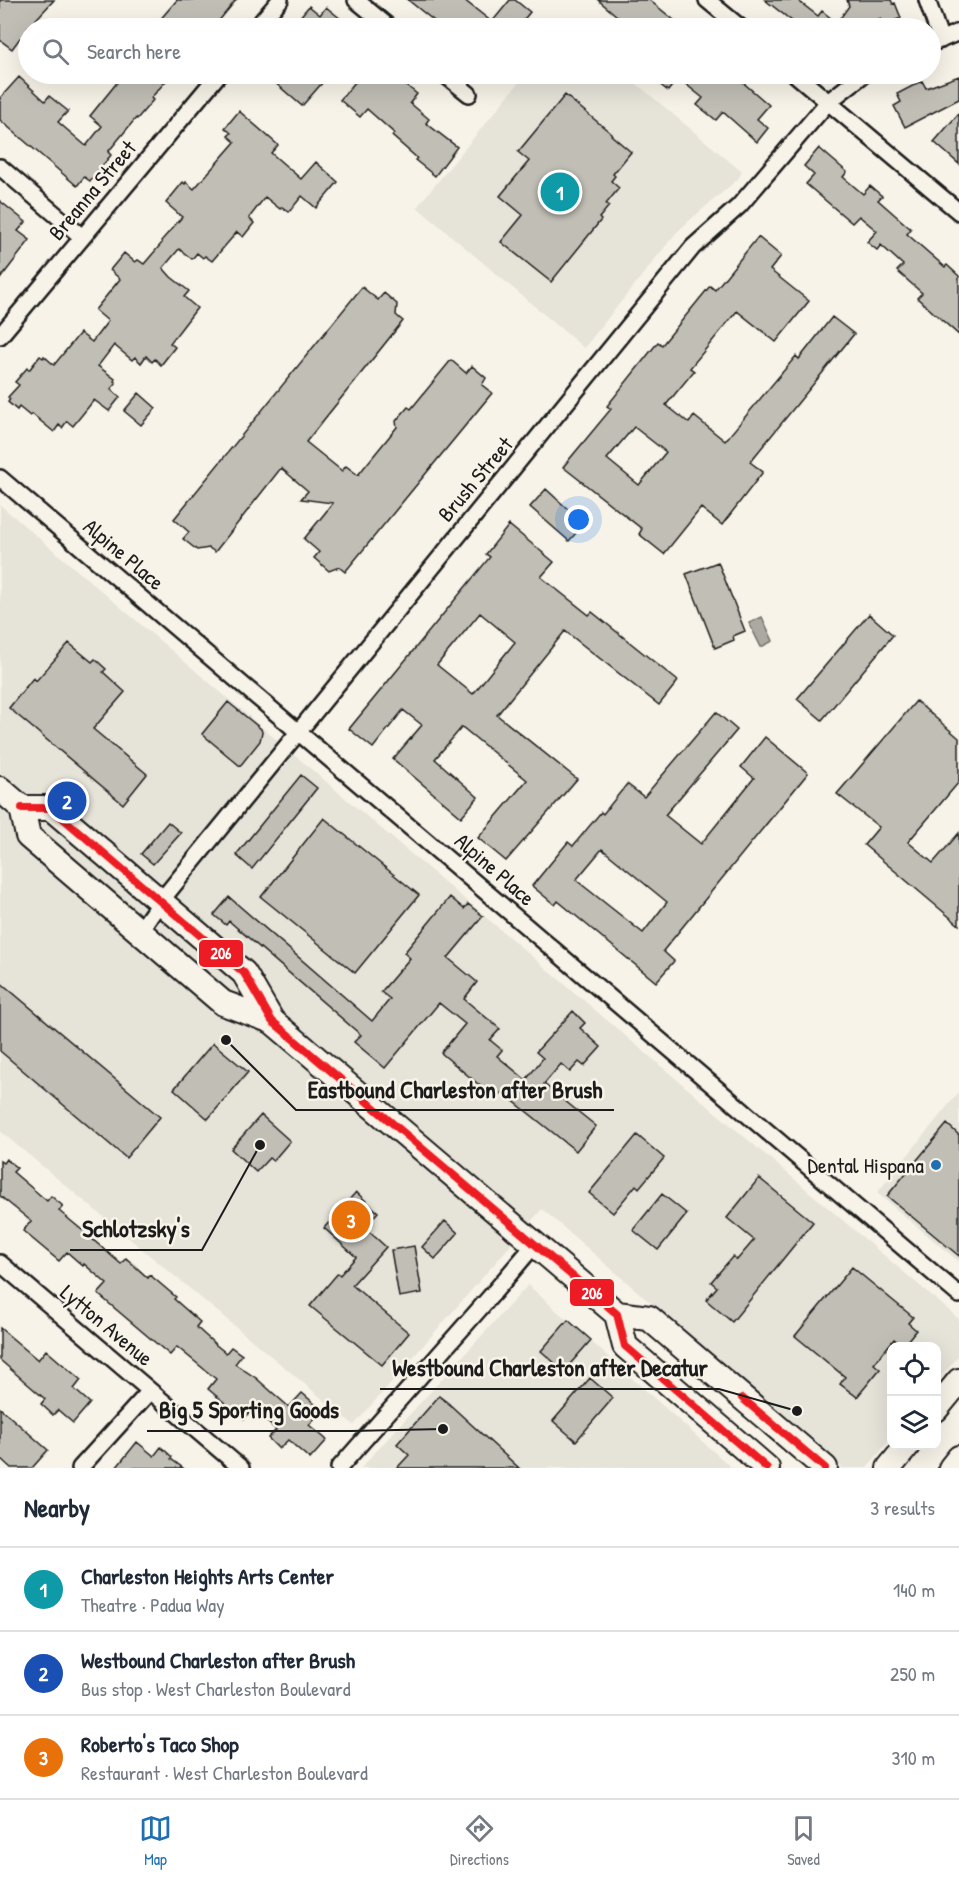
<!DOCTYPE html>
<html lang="en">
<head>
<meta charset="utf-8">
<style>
	body { margin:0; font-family:"Patrick Hand",sans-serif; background:#f2f2f3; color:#1f2937 }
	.controls { position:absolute; right:18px; bottom:18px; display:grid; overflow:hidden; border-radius:12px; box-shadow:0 6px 24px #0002 }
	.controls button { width:54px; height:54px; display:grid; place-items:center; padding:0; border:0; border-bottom:2px solid #e0e1e3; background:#fff; color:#1f2937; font:30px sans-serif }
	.you { position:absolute; left:579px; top:520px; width:21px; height:21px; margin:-15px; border:4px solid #fff; border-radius:50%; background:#1a73e8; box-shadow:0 0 0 9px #1a73e833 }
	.badge { display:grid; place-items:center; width:39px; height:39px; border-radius:50%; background:#1f6fb2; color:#fff; font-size:20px; font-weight:700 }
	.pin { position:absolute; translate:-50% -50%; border:3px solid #fff; box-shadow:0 2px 6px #0006 }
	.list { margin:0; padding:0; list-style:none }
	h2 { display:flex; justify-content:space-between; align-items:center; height:78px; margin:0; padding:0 24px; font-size:26px }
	h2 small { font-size:20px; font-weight:400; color:#747a83 }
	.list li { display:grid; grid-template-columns:39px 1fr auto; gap:18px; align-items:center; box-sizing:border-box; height:84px; padding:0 24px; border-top:2px solid #e0e1e3 }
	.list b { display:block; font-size:22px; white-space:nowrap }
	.list p { margin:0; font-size:20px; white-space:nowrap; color:#747a83 }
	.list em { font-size:20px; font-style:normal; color:#747a83 }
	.icon { flex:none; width:33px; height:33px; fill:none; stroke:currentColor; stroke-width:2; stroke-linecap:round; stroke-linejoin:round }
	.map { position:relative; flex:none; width:959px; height:1468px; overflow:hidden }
	.search { position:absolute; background:#fff; box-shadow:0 6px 24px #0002; left:18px; right:18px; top:18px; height:66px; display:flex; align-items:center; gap:15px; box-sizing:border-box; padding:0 21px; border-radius:33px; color:#747a83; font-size:22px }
	.sheet { height:330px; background:#fff }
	nav { display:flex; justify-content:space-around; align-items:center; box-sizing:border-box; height:84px; border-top:2px solid #e0e1e3; background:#fff; font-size:16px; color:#747a83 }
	nav a { display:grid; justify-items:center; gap:3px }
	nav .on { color:#1f6fb2 }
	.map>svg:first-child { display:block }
	.built { fill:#e6e3d9 }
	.water { fill:#aca9a2; stroke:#72716c; stroke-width:1.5 }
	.building { fill:#c0beb5; stroke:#1c1c1c; stroke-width:1.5; fill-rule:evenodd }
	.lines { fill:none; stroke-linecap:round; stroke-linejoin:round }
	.street-casing { stroke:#1c1c1c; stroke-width:20 }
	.primary-casing { stroke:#1c1c1c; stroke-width:28 }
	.street { stroke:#f7f3e8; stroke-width:15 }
	.primary { stroke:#f7f3e8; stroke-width:24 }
	.bus-1-casing { stroke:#f7f3e8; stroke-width:12 }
	.bus-1 { stroke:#ed1b24; stroke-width:8 }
	.poi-dot { fill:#1f6fb2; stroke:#f7f3e8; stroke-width:2 }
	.labels { text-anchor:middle; stroke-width:5; stroke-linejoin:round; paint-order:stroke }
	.street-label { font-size:22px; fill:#1c1c1c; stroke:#f7f3e8 }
	.poi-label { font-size:22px; fill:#1c1c1c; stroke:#f7f3e8; text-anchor:end }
	.leader { fill:none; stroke:#1c1c1c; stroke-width:2 }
	.callout-dot { fill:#1c1c1c; stroke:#f7f3e8; stroke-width:2 }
	.callout-label { font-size:24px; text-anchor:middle; font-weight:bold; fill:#1c1c1c; stroke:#f7f3e8; stroke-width:5; stroke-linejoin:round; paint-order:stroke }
	.line-badge { stroke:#f7f3e8; stroke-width:2 }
	.badge-label { font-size:16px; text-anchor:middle; font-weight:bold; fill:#fff }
</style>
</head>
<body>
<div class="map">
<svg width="959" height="1468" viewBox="0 0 959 1468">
	<rect width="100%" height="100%" fill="#f7f3e8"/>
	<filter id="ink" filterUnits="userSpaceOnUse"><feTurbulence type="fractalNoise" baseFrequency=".0167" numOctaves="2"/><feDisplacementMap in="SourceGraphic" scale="12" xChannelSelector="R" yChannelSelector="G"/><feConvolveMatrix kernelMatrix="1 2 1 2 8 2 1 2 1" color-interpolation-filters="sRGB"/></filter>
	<g filter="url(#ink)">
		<path class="built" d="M526 74H625L742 172 738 179 690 220 676 233 584 348 417 207Z
			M0 505 959 1319V1355L937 1382 936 1346H892L891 1438 867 1468H842L542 1209 354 1425 0 1131Z
			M959 1092V1262L877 1193Z
			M528 1285 732 1468H361Z"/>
		<path class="water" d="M762 617 773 641 761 647 749 623Z"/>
		<path class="building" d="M0 0H54L28 28V45L20 38 12 49 0 40Z
			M177 0H236L213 28H165L158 22Z
			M408 0H464L492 22 510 0H515L530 12 517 28H443Z
			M598 0H649L684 28H617L623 21Z
			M765 0H797L818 16 822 11 837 23 849 6 847 0H891L893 4 895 3 901 18 883 25 880 19 858 28H801Z
			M309 6 320 15 326 7 352 28H308L309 27 299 18Z
			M124 74H172L151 98 153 100 137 119 136 118 108 152 111 155 90 181 84 177 77 186 0 120V98L19 77 45 101 49 96 68 111 58 122 86 146 102 126 90 116Z
			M265 74H330L302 106Z
			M362 74H392L417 94 410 103 429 119 426 123 457 147 435 176 415 160 417 158 392 136 394 133 367 109 360 117 340 100Z
			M647 74H733L769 105 757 119 768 128 757 142 723 112 716 120 697 105 703 98 678 78 668 91Z
			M959 76V99L905 127 894 106 901 102 897 94 922 81 926 88Z
			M565 95 612 134 611 135 631 152 613 174 615 176 611 181 619 188 606 204 609 206 599 218 601 220 551 282 501 242 523 215 500 196 529 161 518 152Z
			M239 111 278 145 271 153 301 179 316 162 338 182 316 208 302 196 289 212 282 207 280 209 265 197 249 218 254 223 243 237 237 232 212 261 205 256 203 258 197 253 192 259 179 249 163 268 171 277 189 291 184 297 197 308 170 343 175 347 161 365 155 359 152 362 146 356 141 363 135 357 132 360 114 345 98 366 115 379 114 381 116 383 111 389 120 397 109 411 94 400 73 426 67 421 62 428 59 425 54 432 32 414 30 416 19 407 17 410 8 402 10 399 8 397 19 385 15 382 27 368 29 370 40 356 43 358 44 356 54 365 80 333 92 342 108 321 95 310 120 279 110 270 124 253 135 262 138 260 144 264 162 243 161 241 182 217 166 203 183 182 185 184 186 182 194 189 235 142 228 136 231 133 225 128Z
			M959 113V164L934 142Z
			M819 148 847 172 843 177 863 194 870 186 882 196 878 200 911 229 907 234 945 267 947 265 959 276V335L917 298 922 293 897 271 903 265 881 245 877 250 867 242 877 231 859 216 852 223 806 184 814 175 804 166Z
			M0 201 26 222 18 231 30 240 0 279Z
			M758 237 781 256 770 270 809 301 776 342 737 311 690 368 694 371 666 405 689 423 694 416 725 441 796 356 799 359 832 317 854 334 750 462 763 472 722 525 701 508 664 554 639 534 642 529 563 467 611 409 607 406 658 342 662 345 710 286 715 290ZM634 427 666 452 639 485 607 459Z
			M362 287 378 300 384 293 397 304 396 315 403 321 306 442 342 471 346 466 358 475 397 427 396 421 408 407 411 409 451 360 466 373 472 366 486 378 482 385 492 393 345 572 339 567 329 571 314 558 319 552 304 539 333 503 301 499 308 491 281 468 215 552 209 548 197 550 183 539 189 532 174 519Z
			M139 393 156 408 141 425 124 411Z
			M546 489 584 524 569 541 530 507Z
			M509 525 554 562 541 577 589 615 592 612 678 681 659 705 565 631 497 715 577 779 506 861 478 838 527 780 462 727 435 759 478 797 461 817 393 759 422 725 403 710 373 748 349 729 490 557 486 554ZM480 613 515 642 473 694 437 665Z
			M718 562 745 631 733 636 734 640 715 648 686 574Z
			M869 614 893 635 822 720 797 699Z
			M69 643 92 662 95 659 106 669 103 672 125 692 93 729 147 774 123 804 9 708 33 678 36 681Z
			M916 701 959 738V782L908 842 933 863 959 833V925L864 845 879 827 837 794Z
			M228 702 261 729 262 732 260 741 240 766 202 734Z
			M716 712 737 730 665 815 701 844 754 778 741 767 765 737 808 773 663 951 674 961 656 982 558 901 555 905 532 886 568 842 573 846 601 812 603 814 627 784 644 797ZM602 849 667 902 643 933 576 880Z
			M301 775 317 788 252 869 236 855Z
			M324 818 419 895 355 973 261 897Z
			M168 822 181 833 153 864 141 854Z
			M229 897 372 1021 390 999 381 992 410 958 404 953 450 897 464 909 468 904 483 916 448 958 477 982 464 999 500 1029 490 1040 502 1050 497 1056 526 1080 543 1058 536 1052 573 1011 585 1023 580 1028 601 1047 584 1066 579 1062 570 1072 561 1064 544 1084 596 1126 576 1151 502 1092 496 1099 441 1053 465 1024 439 1003 385 1068 354 1042 361 1035 229 921 226 925 214 915Z
			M0 982 160 1117 126 1158 0 1051Z
			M213 1043 248 1072 208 1119 174 1089Z
			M261 1115 290 1141 273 1161 269 1158 256 1172 231 1149Z
			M947 1124 959 1135V1256L887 1196Z
			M637 1135 664 1158 639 1188 636 1185 613 1213 589 1193Z
			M6 1159 17 1168 13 1172 47 1201 51 1196 63 1206 59 1211 82 1230 88 1223 98 1231 91 1238 121 1264 126 1258 148 1278 150 1275 176 1297 174 1299 200 1322 196 1327 216 1345 226 1353 231 1347 242 1355 235 1364 256 1378 289 1407 302 1393 322 1410 309 1425 327 1440 310 1459 288 1440 279 1449 268 1438 276 1430 253 1409 244 1419 208 1389 216 1379 177 1347 170 1355 112 1306 98 1294 107 1284 84 1264 83 1266 67 1252 59 1261 23 1231 31 1221 0 1196V1161L3 1163Z
			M759 1178 813 1222 732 1322 706 1300 717 1287 711 1282 733 1256 737 1260 754 1240 727 1218Z
			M356 1192 378 1212 364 1227 386 1247 352 1285 409 1333 382 1365 310 1306 338 1273 340 1275 356 1257 324 1228Z
			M662 1194 687 1214 658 1250 633 1230Z
			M445 1221 458 1233 435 1259 422 1247Z
			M414 1246 422 1293 399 1297 391 1250Z
			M852 1267 913 1317 908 1323 916 1330 903 1346 894 1339 874 1364 880 1369 857 1397 840 1384 845 1377 795 1336Z
			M568 1320 591 1340 564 1371 541 1351Z
			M0 1328 38 1360 46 1350 81 1380 74 1389 90 1403 73 1423 58 1410 53 1415 41 1404 45 1399 0 1360Z
			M590 1378 613 1398 576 1441 553 1421Z
			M439 1396 448 1403 519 1468H397L409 1455 397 1444Z
			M0 1408 48 1450 32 1468H11L0 1458Z
			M137 1442 154 1456 161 1447 172 1457 171 1459 183 1468H116Z"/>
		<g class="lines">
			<g class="street-casing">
				<path id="street" d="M356 0 390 28
					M707 0 741 28
					M927 0 941 40
					M256 28 280 0
					M930 44 959 32
					M444 74 469 94
					M795 74 959 212
					M0 167 82 237
					M0 336 219 74
					M0 478 959 1295
					M140 931 160 902 693 247 739 206 828 102 864 74
					M0 1263 241 1468
					M80 1468 150 1391
					M339 1468 490 1297 535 1244"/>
			</g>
			<g class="primary-casing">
				<path id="primary" d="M0 789 22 808 28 836 223 1003 272 1021
					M22 808H51L244 973 272 1021 617 1314 625 1346 767 1468
					M617 1314 649 1318 825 1468
					M936 1409 959 1381
					M889 1468 907 1446
					M951 1468 959 1458"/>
			</g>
			<use href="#street" class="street"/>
			<use href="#primary" class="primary"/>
			<g class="bus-1-casing">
				<path id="bus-1" d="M22 808H51L244 973 272 1021 617 1314 625 1346 767 1468
					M742 1398 825 1468"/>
			</g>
			<use href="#bus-1" class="bus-1"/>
		</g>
	</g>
	<circle class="poi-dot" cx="936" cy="1165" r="6"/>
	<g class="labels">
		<g class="street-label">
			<text transform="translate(92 190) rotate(-50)" y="8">Breanna Street</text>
			<text transform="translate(475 479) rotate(-50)" y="8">Brush Street</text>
			<text transform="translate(124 554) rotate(40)" y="8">Alpine Place</text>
			<text transform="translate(495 869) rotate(41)" y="8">Alpine Place</text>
			<text transform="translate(107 1325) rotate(40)" y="8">Lytton Avenue</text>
		</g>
		<g class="poi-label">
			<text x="924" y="1173">Dental Hispana</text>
		</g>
	</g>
	<path class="leader" d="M226 1040L296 1110H614M260 1145L202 1250H70M797 1411L719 1389H380M443 1429L351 1431H147"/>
	<g class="callout-dot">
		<circle cx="226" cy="1040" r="6"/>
		<circle cx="260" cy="1145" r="6"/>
		<circle cx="797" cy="1411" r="6"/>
		<circle cx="443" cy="1429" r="6"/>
	</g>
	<g class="callout-label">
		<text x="455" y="1098">Eastbound Charleston after Brush</text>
		<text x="136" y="1237">Schlotzsky's</text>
		<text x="550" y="1376">Westbound Charleston after Decatur</text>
		<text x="249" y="1418">Big 5 Sporting Goods</text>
	</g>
	<g class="line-badge">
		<rect x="198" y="939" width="46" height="29" rx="6" fill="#ed1b24"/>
		<rect x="569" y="1278" width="46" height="29" rx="6" fill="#ed1b24"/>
	</g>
	<g class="badge-label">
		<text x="221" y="959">206</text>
		<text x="592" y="1299">206</text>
	</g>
</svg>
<div class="controls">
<button><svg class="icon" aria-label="locate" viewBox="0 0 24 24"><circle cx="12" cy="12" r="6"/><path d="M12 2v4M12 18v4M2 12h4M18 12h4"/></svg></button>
<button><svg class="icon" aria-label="layers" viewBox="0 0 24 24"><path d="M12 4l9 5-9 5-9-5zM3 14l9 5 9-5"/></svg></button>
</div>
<div class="you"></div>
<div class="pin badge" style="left:560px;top:192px;background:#0f9aa8">1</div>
<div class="pin badge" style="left:67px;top:801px;background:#1a4fb4">2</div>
<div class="pin badge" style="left:351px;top:1220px;background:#e8710a">3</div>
<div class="search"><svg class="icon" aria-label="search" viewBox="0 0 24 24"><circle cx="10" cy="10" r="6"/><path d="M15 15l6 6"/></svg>Search here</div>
</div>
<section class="sheet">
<h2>Nearby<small>3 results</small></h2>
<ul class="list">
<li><span class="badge" style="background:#0f9aa8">1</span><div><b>Charleston Heights Arts Center</b><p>Theatre · Padua Way</p></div><em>140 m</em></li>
<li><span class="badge" style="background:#1a4fb4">2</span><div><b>Westbound Charleston after Brush</b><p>Bus stop · West Charleston Boulevard</p></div><em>250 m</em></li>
<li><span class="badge" style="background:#e8710a">3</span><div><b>Roberto's Taco Shop</b><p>Restaurant · West Charleston Boulevard</p></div><em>310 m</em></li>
</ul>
</section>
<nav>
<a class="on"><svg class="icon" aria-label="map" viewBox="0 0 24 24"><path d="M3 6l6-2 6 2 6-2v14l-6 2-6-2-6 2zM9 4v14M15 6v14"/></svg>Map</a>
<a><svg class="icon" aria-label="directions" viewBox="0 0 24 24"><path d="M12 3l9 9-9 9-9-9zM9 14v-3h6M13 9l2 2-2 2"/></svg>Directions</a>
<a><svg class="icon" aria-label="saved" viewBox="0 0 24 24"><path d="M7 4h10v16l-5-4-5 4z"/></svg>Saved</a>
</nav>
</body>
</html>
